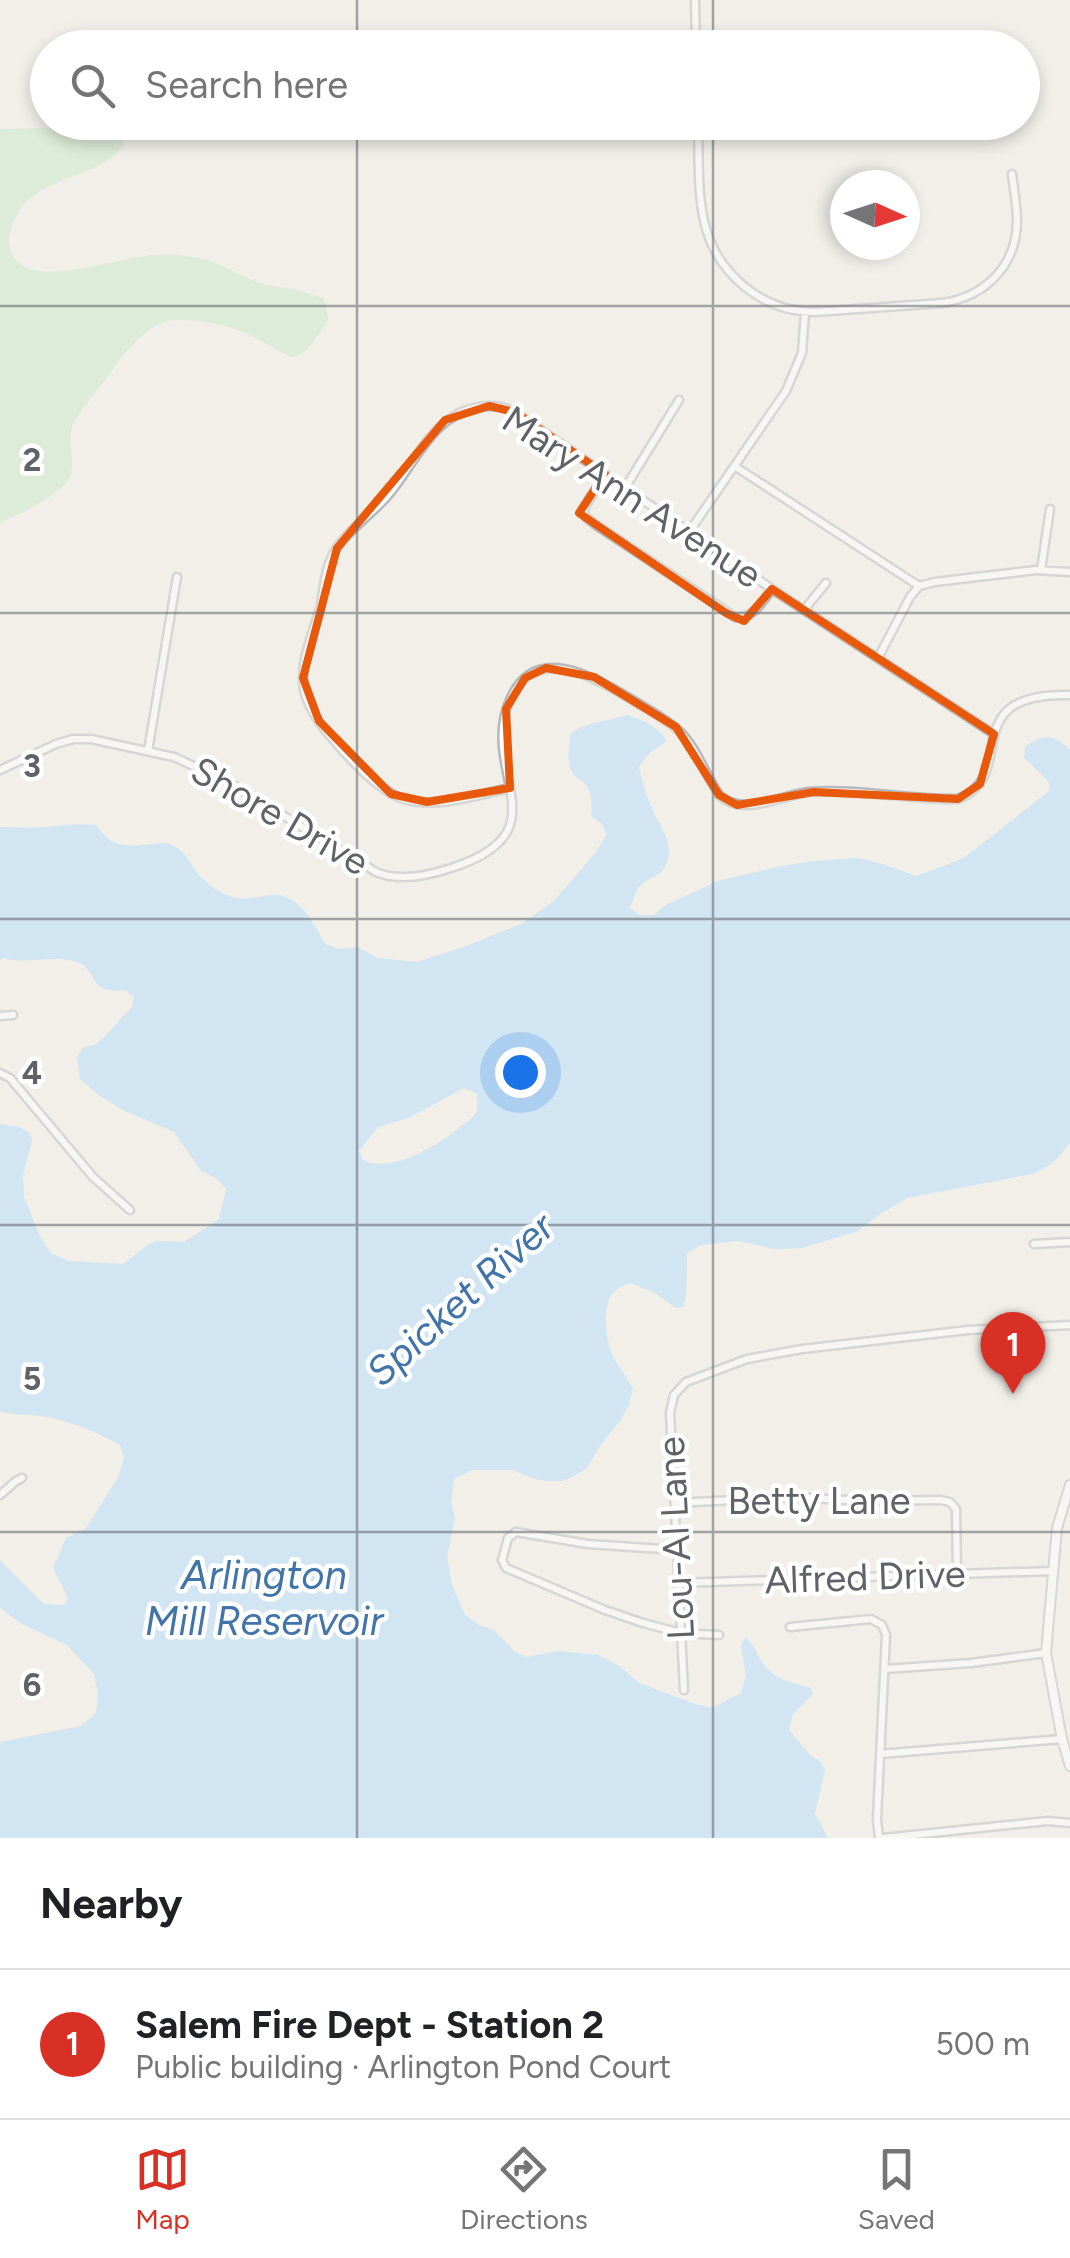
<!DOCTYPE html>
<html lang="en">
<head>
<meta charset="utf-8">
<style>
	body { margin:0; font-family:Figtree,sans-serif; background:#f2f2f2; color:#202124 }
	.compass { position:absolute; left:830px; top:170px; width:90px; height:90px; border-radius:50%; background:#fff; box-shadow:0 5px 15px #0003; rotate:93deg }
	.you { position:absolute; left:520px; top:1072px; width:35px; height:35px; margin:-25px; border:8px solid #fff; border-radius:50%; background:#1a73e8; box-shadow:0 0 0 15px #1a73e833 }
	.badge { display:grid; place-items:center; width:65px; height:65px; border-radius:50%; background:#d93025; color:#fff; font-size:32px; font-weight:700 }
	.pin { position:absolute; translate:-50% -82px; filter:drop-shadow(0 2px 5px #0008) }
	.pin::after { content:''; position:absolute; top:52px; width:35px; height:30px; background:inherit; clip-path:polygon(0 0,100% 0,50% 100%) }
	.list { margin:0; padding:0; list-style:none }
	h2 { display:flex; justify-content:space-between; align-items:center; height:130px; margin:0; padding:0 40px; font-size:42px }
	h2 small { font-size:32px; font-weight:400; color:#757577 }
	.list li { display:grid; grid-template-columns:65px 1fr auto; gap:30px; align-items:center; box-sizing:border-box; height:150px; padding:0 40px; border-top:2px solid #e0e0e0 }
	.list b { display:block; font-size:38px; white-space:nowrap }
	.list p { margin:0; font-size:32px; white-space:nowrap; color:#757577 }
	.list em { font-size:32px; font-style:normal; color:#757577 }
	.icon { flex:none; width:55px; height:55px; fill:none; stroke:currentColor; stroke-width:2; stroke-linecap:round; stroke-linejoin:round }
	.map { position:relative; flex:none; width:1070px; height:1838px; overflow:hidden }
	.search { position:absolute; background:#fff; box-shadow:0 5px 15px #0003; left:30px; right:30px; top:30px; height:110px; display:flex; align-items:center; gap:25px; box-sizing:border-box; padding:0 35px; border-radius:55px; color:#757577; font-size:38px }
	.sheet { height:280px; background:#fff }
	nav { display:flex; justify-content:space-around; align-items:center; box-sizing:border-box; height:140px; border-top:2px solid #e0e0e0; background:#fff; font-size:28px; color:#757577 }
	nav a { display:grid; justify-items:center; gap:5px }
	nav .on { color:#d93025 }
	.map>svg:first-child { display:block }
	.green { fill:#c5e8c5 }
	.water { fill:#aadaff; fill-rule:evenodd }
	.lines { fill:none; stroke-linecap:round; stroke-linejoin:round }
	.minor-casing { stroke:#b5b8bc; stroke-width:11 }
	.tertiary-casing { stroke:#b5b8bc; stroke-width:12 }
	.minor { stroke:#fff; stroke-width:6 }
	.tertiary { stroke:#fff; stroke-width:8 }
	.marked { fill:none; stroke:#e8590c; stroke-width:8; stroke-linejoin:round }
	.grid { fill:none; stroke:#5f6368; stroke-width:2.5; stroke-opacity:0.55 }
	.labels { text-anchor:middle; stroke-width:9; stroke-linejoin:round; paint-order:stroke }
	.street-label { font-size:38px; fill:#5f6368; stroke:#fff }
	.water-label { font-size:40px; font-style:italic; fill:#4174aa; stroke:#fff }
	.grid-label { font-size:32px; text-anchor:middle; font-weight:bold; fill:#5f6368; stroke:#fff; stroke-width:9; stroke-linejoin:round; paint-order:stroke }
</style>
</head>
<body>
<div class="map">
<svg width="1070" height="1838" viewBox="0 0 1070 1838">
	<rect width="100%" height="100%" fill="#f1efe8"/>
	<path class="green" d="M88 125 109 126 119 131 124 145C98 180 39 175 17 214 6 233 5 256 25 267 53 282 121 257 154 255 170 254 191 255 207 260 226 266 244 278 263 284 273 287 283 287 293 289 303 291 313 295 323 298L326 304 328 320C318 334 309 356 290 357 258 339 235 324 197 321 184 320 171 318 159 324 137 335 119 360 106 379 97 391 74 417 71 430 68 447 78 469 66 483 49 501 22 512 0 523V129L85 127Z"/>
	<path class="water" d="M627 715C643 720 659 727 667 741L647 755 639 767C642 780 645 793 651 806 658 824 677 845 665 866 660 877 647 878 640 886 635 892 633 901 630 908L639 915H654L666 905 718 881 781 866 814 861 857 858 883 864 916 876 964 858 1049 791V782L1024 758 1025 747C1043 733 1054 734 1070 750V1142C1060 1158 1050 1167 1032 1174L907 1198 880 1214 858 1231 802 1248 775 1249 738 1241 701 1245 687 1253 686 1297 683 1307 676 1308 655 1293 631 1283C628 1284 619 1287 616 1290 601 1302 605 1337 612 1354 617 1366 627 1377 633 1389L629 1405 621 1420 601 1444 586 1469 570 1478 562 1481H548L535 1479 513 1470H472L454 1479 451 1502 455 1519 447 1557 452 1585 465 1615 480 1625 495 1631 515 1652 526 1657 559 1651 598 1655 618 1665 639 1683 695 1704 712 1708 741 1693 746 1675 741 1646 745 1637C755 1645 757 1656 765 1666 777 1681 794 1683 811 1688L813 1694 793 1714 789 1730 811 1756 819 1760 825 1769 815 1814 828 1838H0V1742L81 1726 96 1713 98 1694 94 1674 67 1645 22 1624 0 1608V1560L44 1604 64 1605 68 1598 53 1568 66 1538 86 1528 117 1479 124 1458 120 1445C95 1431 70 1421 42 1416 27 1414 14 1416 0 1411V1124L19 1127 30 1133 32 1141 23 1175 24 1197 40 1236 51 1253 68 1261 123 1264 148 1245 157 1241 184 1242 219 1219 226 1189 216 1178 201 1171 174 1132 125 1111 100 1096 80 1079 77 1057 83 1048 96 1044 104 1037 132 1007 134 997 125 990C84 995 101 968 74 961 52 955 28 965 3 958L0 961V827L36 828 79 824 96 825C111 847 124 847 151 844 152 844 165 843 166 843 184 847 189 863 199 875 205 882 216 890 224 894 241 902 254 897 270 895 298 892 314 923 325 944L339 949 357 947 378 958 416 962 461 948 521 924 553 902 596 852 607 834 601 823 591 816C592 804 593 794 585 784 579 777 579 782 573 773 566 763 569 745 571 733 586 722 609 721 627 715ZM464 1088 477 1094C477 1100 478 1105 477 1111 474 1118 465 1123 459 1128 437 1146 391 1174 363 1160L359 1151 378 1127 408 1118Z"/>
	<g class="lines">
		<g class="minor-casing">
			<path id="minor" d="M695 0 696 48
				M698 122C699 156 697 193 705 225 718 275 763 312 815 312L942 303C985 297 1016 266 1017 222 1017 206 1014 190 1012 174
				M736 467 919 586
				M605 475 584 508 585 516 596 525 735 617C753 619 762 602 772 589
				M625 488 679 400
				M689 532 786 391 802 353 805 312
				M1041 570 1050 509
				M804 610 826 583
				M878 658 910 597 919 586 935 582 1036 570 1070 572
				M148 751 177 577
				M0 770 56 744 73 739H91L174 757 230 783 376 872C399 882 427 876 451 868 563 832 482 775 508 705 532 639 594 677 634 701 649 710 666 719 679 731 697 748 705 775 719 795 743 818 781 795 809 792 856 788 910 800 958 799 1021 776 953 692 1070 695
				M510 788C477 795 431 811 398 797 378 788 360 769 345 753 329 735 309 714 304 690 299 662 313 634 320 608 324 591 324 572 332 556 344 532 372 515 389 494 416 462 433 414 479 407 493 405 503 406 515 412L772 589 994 734
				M0 1016 13 1015
				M0 1073 10 1078 93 1177 130 1210
				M1034 1244 1070 1242
				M0 1495 16 1481 22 1478
				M675 1503 791 1497 865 1501 941 1500 950 1502 956 1509 957 1574
				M677 1550 588 1544 516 1532 508 1538 502 1560 506 1568 605 1610 643 1623 681 1633 719 1635
				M679 1583 1052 1571
				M790 1627 871 1619 882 1625 886 1635 877 1819 879 1838
				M885 1669 971 1663 1046 1653
				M684 1690 670 1413 674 1395 686 1382 747 1359 802 1349 968 1330 1070 1325
				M880 1754 1062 1739
				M883 1838 1048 1821 1070 1823"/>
		</g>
		<g class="tertiary-casing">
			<path id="tertiary" d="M1070 1485 1057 1528 1046 1653 1062 1739 1070 1766"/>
		</g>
		<use href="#minor" class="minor"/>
		<use href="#tertiary" class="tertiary"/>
	</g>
	<path d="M0 0H1070V1838H0ZM489 406 515 412 605 474 579 513 726 613 744 621 772 589 994 734 980 784 958 799 814 792 737 805 719 795 676 727 594 677 546 668 525 678 506 709 510 788 427 802 391 794 319 721 303 678 337 548 445 420Z" fill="#f1efe8" fill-opacity=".55" fill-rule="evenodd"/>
	<path class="marked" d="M489 406 515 412 605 474 579 513 726 613 744 621 772 589 994 734 980 784 958 799 814 792 737 805 719 795 676 727 594 677 546 668 525 678 506 709 510 788 427 802 391 794 319 721 303 678 337 548 445 420Z"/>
	<path class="grid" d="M357 0V48M713 0V48M357 122V1838M713 122V1838M0 306H1070M0 613H1070M0 919H1070M0 1225H1070M0 1532H1070"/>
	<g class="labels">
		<g class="street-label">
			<text transform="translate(632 497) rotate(33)" y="13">Mary Ann Avenue</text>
			<text transform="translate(280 816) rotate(30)" y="13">Shore Drive</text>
			<text x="819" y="1514">Betty Lane</text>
			<text transform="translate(676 1538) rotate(-93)" y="13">Lou-Al Lane</text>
			<text transform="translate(865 1577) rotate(-2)" y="13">Alfred Drive</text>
		</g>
		<g class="water-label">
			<text transform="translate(460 1299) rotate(-42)" y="14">Spicket River</text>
			<text x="264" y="1589">Arlington<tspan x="264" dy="46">Mill Reservoir</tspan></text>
		</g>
	</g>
	<g class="grid-label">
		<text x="32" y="471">2</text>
		<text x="32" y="777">3</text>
		<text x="32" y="1084">4</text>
		<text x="32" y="1390">5</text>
		<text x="32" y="1696">6</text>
	</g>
</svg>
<svg class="compass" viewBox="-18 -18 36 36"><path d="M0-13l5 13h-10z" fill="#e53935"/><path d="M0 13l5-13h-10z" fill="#757577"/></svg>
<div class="you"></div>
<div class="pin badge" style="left:1013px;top:1394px">1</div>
<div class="search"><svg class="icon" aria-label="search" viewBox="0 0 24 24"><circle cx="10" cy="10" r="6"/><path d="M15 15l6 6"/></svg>Search here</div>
</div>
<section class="sheet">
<h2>Nearby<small></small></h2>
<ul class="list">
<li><span class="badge">1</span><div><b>Salem Fire Dept - Station 2</b><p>Public building · Arlington Pond Court</p></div><em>500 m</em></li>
</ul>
</section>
<nav>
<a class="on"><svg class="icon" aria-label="map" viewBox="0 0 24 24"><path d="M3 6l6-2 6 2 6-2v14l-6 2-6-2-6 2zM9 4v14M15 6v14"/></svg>Map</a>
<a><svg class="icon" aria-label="directions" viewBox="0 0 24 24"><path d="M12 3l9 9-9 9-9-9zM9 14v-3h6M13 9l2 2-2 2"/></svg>Directions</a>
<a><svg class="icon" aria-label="saved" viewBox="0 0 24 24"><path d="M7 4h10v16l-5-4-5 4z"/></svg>Saved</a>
</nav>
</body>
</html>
